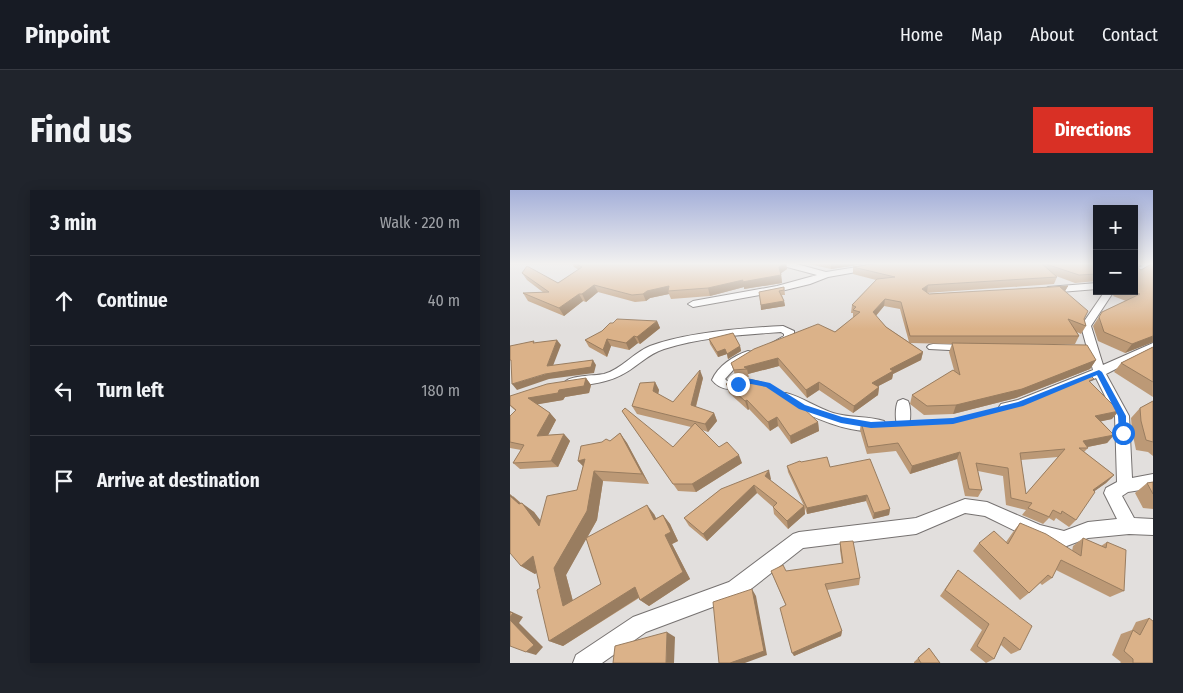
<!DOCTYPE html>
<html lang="en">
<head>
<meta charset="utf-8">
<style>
	body { margin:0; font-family:"Fira Sans Condensed",sans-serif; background:#20242c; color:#f1f3f6 }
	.controls { position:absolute; right:15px; top:15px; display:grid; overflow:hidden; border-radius:0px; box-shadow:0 2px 12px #0003 }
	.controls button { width:45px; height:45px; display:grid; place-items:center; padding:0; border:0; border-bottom:1px solid #363941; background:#171b24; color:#f1f3f6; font:25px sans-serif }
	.stop { position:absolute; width:15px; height:15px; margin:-11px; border:4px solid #1a73e8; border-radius:50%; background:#fff }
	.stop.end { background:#1a73e8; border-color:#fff; box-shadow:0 1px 5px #0008 }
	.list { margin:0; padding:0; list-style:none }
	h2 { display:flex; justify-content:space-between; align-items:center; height:65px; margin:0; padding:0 20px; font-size:21px }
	h2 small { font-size:16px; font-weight:400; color:#9ea1a6 }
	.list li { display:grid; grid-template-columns:32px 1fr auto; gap:15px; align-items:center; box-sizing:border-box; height:90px; padding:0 20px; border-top:1px solid #363941 }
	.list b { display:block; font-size:19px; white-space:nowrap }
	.list em { font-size:16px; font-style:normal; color:#9ea1a6 }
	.icon { flex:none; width:28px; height:28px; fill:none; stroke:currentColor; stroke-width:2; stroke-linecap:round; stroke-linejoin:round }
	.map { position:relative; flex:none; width:643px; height:473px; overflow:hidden; border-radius:0px }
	header { display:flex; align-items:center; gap:30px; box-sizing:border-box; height:70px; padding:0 25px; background:#171b24; border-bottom:1px solid #363941 }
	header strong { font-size:24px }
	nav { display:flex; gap:28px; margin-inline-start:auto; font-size:18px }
	.intro { display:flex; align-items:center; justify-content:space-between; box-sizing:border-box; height:120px; padding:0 30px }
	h1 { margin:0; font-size:35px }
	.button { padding:12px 22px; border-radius:0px; background:#d93025; color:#fff; font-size:18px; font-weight:700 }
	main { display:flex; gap:30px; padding:0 30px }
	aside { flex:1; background:#171b24; border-radius:0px; box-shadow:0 2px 12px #0003 }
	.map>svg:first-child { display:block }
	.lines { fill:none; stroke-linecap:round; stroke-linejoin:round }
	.minor-casing { stroke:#767271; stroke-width:2 }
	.minor { fill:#fff; fill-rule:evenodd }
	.wall { fill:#bc9976; fill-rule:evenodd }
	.shaded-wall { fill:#997d60 }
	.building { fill:#dbb289; stroke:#997d60; fill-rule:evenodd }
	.route { fill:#1a73e8 }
</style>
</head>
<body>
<header>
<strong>Pinpoint</strong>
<nav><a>Home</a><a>Map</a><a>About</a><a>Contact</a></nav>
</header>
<div class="intro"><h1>Find us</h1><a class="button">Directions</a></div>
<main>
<aside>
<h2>3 min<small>Walk · 220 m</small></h2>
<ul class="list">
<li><svg class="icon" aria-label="ahead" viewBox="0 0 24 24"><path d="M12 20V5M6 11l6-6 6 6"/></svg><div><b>Continue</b></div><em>40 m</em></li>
<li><svg class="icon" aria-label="left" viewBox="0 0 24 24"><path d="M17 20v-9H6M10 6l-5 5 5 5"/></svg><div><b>Turn left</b></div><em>180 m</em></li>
<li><svg class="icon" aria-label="arrive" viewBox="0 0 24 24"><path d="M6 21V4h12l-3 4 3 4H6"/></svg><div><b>Arrive at destination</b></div></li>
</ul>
</aside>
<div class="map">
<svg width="643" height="473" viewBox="0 0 643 473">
	<rect width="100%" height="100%" fill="#e2dfdd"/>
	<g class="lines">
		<g class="minor-casing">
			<path id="minor" d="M262 73H283L316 82 372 73H390L386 75 318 87 300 94 267 102 183 117 178 114 183 111 267 96 307 85Z
				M628 73H639L643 76 624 87V80L632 76Z
				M587 93V99L538 103 533 100 538 97Z
				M595 101H604L581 136 593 175 643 153V160L596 184 619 226 622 288 643 284V298L618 302 612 306 624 328 643 329V345L619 344 578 348 554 357 522 349 475 326 455 323 406 344 293 358 232 406 136 442 92 473H63L66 465 123 427 219 392 283 344 289 342 406 328 455 309 477 312 530 335 554 341 578 332 607 329 594 303 596 298 607 292 605 226 586 188C568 195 508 225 491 220L489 217 491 214 508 210 583 180 571 136Z
				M273 136 284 141V148L265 157 260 154 274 146V144L271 142C232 145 192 147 154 159 138 164 129 175 115 183 99 193 79 194 60 197L54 193C59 185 84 186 94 184 112 179 123 163 140 156 179 142 232 138 273 136Z
				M423 154 460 155 466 158 460 161 419 159 417 157 419 155Z
				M238 161 242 162 244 165 242 168 225 178 215 189 217 191 238 190 240 193 238 196C225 200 211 202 202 190 208 176 223 166 238 161Z
				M276 203C292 207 307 218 323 223 340 228 358 226 374 231L376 235 374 239C345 248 296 225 271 210L270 207 271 204Z
				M393 209 398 211C401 217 401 231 398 238L393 239 388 238C385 231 385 217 388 211Z"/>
		</g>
		<use href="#minor" class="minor"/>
	</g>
	<path class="wall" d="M62 73H276L277 79 271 83 272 93 234 99V97L200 106 161 109 159 104 140 108 136 111 125 112 88 102 76 112 73 111 54 126 18 111 13 103H34L17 90 12 83 48 93 69 80 64 77Z
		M295 73H361L321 79Z
		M370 73H583L587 84V91L565 93 546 86 547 87 544 94 416 103 419 104 558 96 555 101 574 129 576 136 571 144 567 142 569 146 565 154H493L586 170 580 179 506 208 443 224 414 225 400 214 402 205 444 180 439 162 442 154 400 153 413 162 411 170 383 184 382 189 368 196 369 197 368 205 343 223 309 200 297 208 269 176 238 184 239 187 226 188 221 173 325 142 343 128V123H341L342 115 366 90 343 84V77ZM374 116 390 119 399 152 376 137 366 126Z
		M641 73H643V152L615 163 588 151 583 136 592 122 616 111 603 106 606 101H624L628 78 631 80 642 73Z
		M274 97 275 105H272L274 111 275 116 251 120 249 102Z
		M147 131 150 138 130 154 128 153 119 160 101 156 97 167 79 157 75 150Z
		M199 149 230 156 231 161 218 169 217 164 208 167 200 154Z
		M643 157V207L604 182 611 173Z
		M76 188 81 195 79 203 55 207 53 210 27 214 40 223 46 230 38 245 54 244 60 251 48 277 10 279 3 273 11 260 0 258V226L6 221 0 216V206Z
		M193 188 186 217 204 223 207 231 198 242 192 240 209 257 232 273 186 302 168 301 112 221 163 257 181 237 127 224 122 216 145 192 149 200 148 204 163 212Z
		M581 193 602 229 591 231 604 245 597 253 578 257V258L574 262 604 285 596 293 584 301 566 330 559 337 546 328 544 331 539 328 533 334 531 333 512 325 516 320 496 315 493 286 468 281 472 300 468 307 455 306 447 269 400 284 386 261 357 264 350 240 351 232 362 234 447 230 520 211ZM548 267 516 304 511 270Z
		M216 194 308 232 309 241 281 254 268 236 260 241 239 219 238 220 219 203Z
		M643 211V266L638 262 626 260 622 241 621 228 630 218Z
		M110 243 117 253 139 294 93 291 87 330 77 348 144 324 146 328 153 325 160 334 168 351 162 354 180 389 139 416 130 410 129 408 53 456 39 451 30 398 27 382 25 384 11 376 3 306 11 313 24 322 30 331 67 300 73 276 68 271 100 251ZM76 348 91 394 63 411 56 385Z
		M291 272 320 277 380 319 379 325 363 329 356 311 297 324 295 318V324L278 339 264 324 263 317 247 303 197 351 179 336 174 328 211 299 261 289 260 290 294 316 278 282 277 276Z
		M643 292V319L633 318 625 303 637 293Z
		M510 333 562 361 563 356 573 348 591 356 597 352 614 401 600 407 546 380 542 388 532 395 530 393 519 403 510 410 463 361 469 353 496 352 503 342Z
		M330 352 350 388 349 395 317 400 332 441 331 446 284 466 276 416 261 381H276L332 374 330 360Z
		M448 380 510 460 501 464 491 455 484 469 476 473 460 460 472 440 430 406Z
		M639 428 643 473H610L611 472 602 465 611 444 622 440 626 432Z
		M419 458 430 473H404V472Z"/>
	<path class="shaded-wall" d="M275 73H276L277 79 270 84 269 77Z
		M321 73H361L321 79Z
		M271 85 272 93 234 99V97L200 106 198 98 233 90Z
		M84 95 88 102 76 112 72 104Z
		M418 95 417 102 410 106 412 99Z
		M159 96 158 101 159 104 140 108 136 111 133 104 137 101Z
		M558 96 554 103 550 97Z
		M69 104 73 111 54 126 49 118Z
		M375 109 374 116 362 130 363 122Z
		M274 111 275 116 251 120V115Z
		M147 131 150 138 130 154 127 147Z
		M124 146 128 153 119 160 116 153Z
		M643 146V152L615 163 622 154Z
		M97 149 101 156 97 167 93 160Z
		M47 150 51 155 41 181 37 176Z
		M230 156 231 161 218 169 217 164Z
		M215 159 217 164 208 167 207 162Z
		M413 162 411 170 383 184 382 189 361 200 362 193 380 179Z
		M268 168 269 176 238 184 237 179 234 177Z
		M83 170 86 175 84 183 39 189 7 200 2 194Z
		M586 170 580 179 506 208 443 224 446 215Z
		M190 180 193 188 184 223 181 215Z
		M76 188 81 195 79 203 55 207 53 210 24 215 18 208 49 200Z
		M145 192 149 200 147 209 143 201Z
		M309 192V200L297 208 296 200Z
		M369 197 368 205 343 223 344 216Z
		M237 210 239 219 238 220 235 211Z
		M609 221 602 229 579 234 585 226Z
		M40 223 46 230 34 253 27 246Z
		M204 223 207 231 198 242 195 234Z
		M267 227 268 236 260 241 258 232Z
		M308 232 309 241 281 254 280 246Z
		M110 243 117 253 139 294 132 284Z
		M54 244 60 251 48 277 41 271Z
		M604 245 597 253 567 259 573 251Z
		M450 262 447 269 400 284 402 276Z
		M229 265 232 273 186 302 182 294Z
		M75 269 78 281 68 271Z
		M259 280 261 289 257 294 255 286Z
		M84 281 93 291 87 330 56 385 66 423 53 416 44 378Z
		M604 285 596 293 575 308 583 300Z
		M244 295 247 303 197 351 193 344Z
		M0 304 15 317 12 313 24 322 41 344 29 336 9 314 0 306Z
		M357 305 356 311 297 324V318Z
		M137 315 144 324 151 339 144 330Z
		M294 316 295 324 278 339 277 331Z
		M380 319 379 325 363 329 364 323Z
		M153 325 160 334 168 351 162 354 180 389 139 416 130 410 155 345Z
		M23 366 36 374 25 384 11 376Z
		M125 397 134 404 53 456 39 451Z
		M242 399 246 406 257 465 235 473H220Z
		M0 421 13 427 9 433 33 457 26 465 16 462 0 430Z
		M332 441 331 446 284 466 282 463Z
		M157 442 165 447 164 473H156Z"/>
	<path class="building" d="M65 73H275L269 77 271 85 232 92 233 90 198 98 158 101 159 96 137 101 133 104 122 105 84 95 72 104H69L49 118 13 103 39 102 12 83 17 76 48 93 72 77Z
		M370 73H531L547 87 418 95 412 99 419 104 558 96 550 97 578 121 574 129 576 136 558 129 569 146H400L391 112 375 109 363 122 376 137 413 162 380 179 383 181 362 193 369 197 344 216 309 192 296 200 268 168 234 177 237 179 224 180 221 173 244 159 308 134 325 142 350 122 343 120 346 117 342 115 367 89 385 87 343 77Z
		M533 73H583L587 76V84L569 85Z
		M624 73H628V78L631 80 643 73V146L622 154 594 142 589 127 592 122 630 104 621 101H624Z
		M274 97V100L269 101 274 111 251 115 249 102Z
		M107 129 147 131 127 147 124 146 116 153 97 149 93 160 75 150 92 141 100 133H103Z
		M223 143 230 156 217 164 215 159 207 162 199 149Z
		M47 150 37 176 83 170 81 177 35 184 2 194 1 170H0V156L24 151 23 153Z
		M442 153 577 155 586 170 512 199 446 215 417 216 402 205 443 180 450 185Z
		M643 157V192L611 173Z
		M190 180 181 215 204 223 195 234 122 216 130 193 145 192 143 201 163 212Z
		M581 186 584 189 579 191 609 221 585 226 604 245 573 251 578 258H569L604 285 583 300 585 302 566 330 552 321 551 324 543 320 539 327 537 326 518 318 522 313 501 308 498 278 466 273 472 300 459 299 450 262 402 276 388 253 358 257 351 232 362 234 447 230 520 211ZM555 259 516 304 510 263Z
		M76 188 74 196 49 200 48 203 18 208 40 223 27 246 54 244 41 271 3 273 14 255 0 252V226L6 220 0 215V206L37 194Z
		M239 189 252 192 290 215 308 232 280 246 267 227 258 232 237 210 235 211 216 194 222 191Z
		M643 211V252L636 250 631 231 630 218Z
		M115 218 163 257 185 233 209 257 217 252 229 265 182 294H163L112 221Z
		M110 243 132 284 84 281 77 321 44 378 53 416 91 394 76 348 137 315 144 330 153 325 161 342 155 345 173 382 130 410 125 397 39 451 27 400 30 398 23 366 11 376 0 363V306L9 314 12 313 29 336 37 306 67 300 75 269 68 271 71 256 92 252 96 249 100 251Z
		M317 267 320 277 360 269 380 319 364 323 357 305 297 318 277 276 290 271 291 272Z
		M259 280 255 286 294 316 277 331 263 317 267 313 244 295 193 344 174 328 211 299Z
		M643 292V304L637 293Z
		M510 333 536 344 571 366 573 348 596 358 597 352 616 360 614 401 551 370 542 388 538 385 519 403 469 353 484 341 498 354Z
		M343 351 350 388 315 394 332 441 282 463 270 418 276 415 261 381 273 375 276 381 333 373 330 352Z
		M448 380 522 436 510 460 494 447 484 469 467 456 479 434 435 400Z
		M242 399 254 461 220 473H209L203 412Z
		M0 422 3 423 0 427Z
		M639 428 643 431V473H623V469L614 461 623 440 630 445Z
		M0 430 24 455 16 462 0 456Z
		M157 442 156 473H103L105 456Z
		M419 458 430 473H411L408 468Z"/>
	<linearGradient id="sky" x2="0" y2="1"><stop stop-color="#a5b0d9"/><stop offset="0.53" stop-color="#f2f1f0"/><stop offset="1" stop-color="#f2f1f0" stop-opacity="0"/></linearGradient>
	<rect width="643" height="139" fill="url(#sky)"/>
	<path class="route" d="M589 180 592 182 616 226V246L613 247 609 243 608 226 587 185 513 216 443 234 361 238 331 233 289 219 256 197 241 194 228 196 224 194 241 189 260 193 295 215 332 227 361 232 443 228 508 212Z"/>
</svg>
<div class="controls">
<button>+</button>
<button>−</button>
</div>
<div class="stop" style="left:613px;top:243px"></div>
<div class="stop end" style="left:228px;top:194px"></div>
</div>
</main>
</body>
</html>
